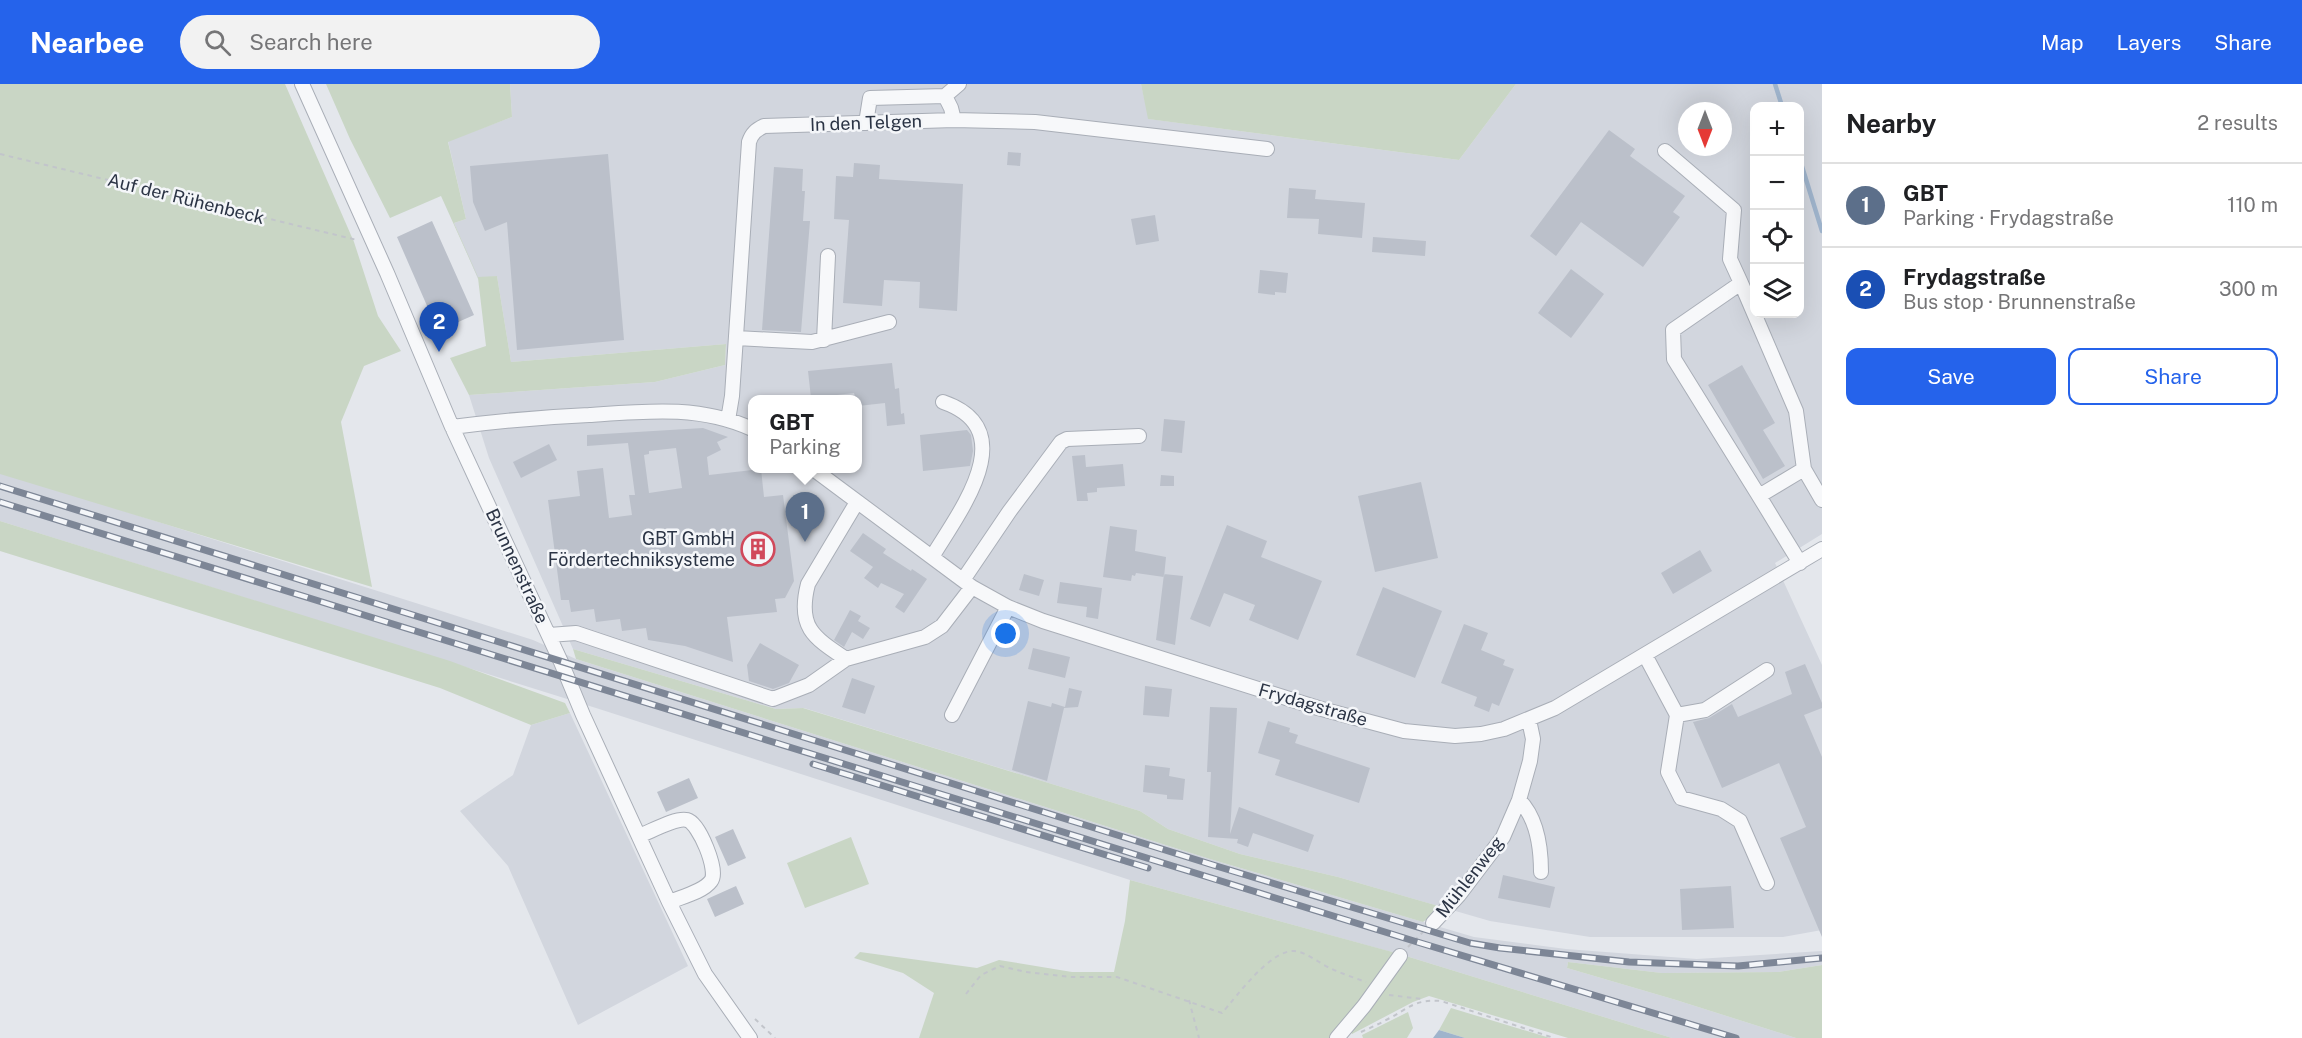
<!DOCTYPE html>
<html lang="en">
<head>
<meta charset="utf-8">
<style>
	body { margin:0; font-family:"Public Sans",sans-serif; background:#f2f2f2; color:#202124 }
	.controls { position:absolute; right:18px; top:18px; display:grid; overflow:hidden; border-radius:12px; box-shadow:0 6px 24px #0002 }
	.controls button { width:54px; height:54px; display:grid; place-items:center; padding:0; border:0; border-bottom:2px solid #e0e0e0; background:#fff; color:#202124; font:30px sans-serif }
	.compass { position:absolute; left:1678px; top:18px; width:54px; height:54px; border-radius:50%; background:#fff; box-shadow:0 6px 24px #0002; rotate:180deg }
	.you { position:absolute; left:1006px; top:550px; width:21px; height:21px; margin:-15px; border:4px solid #fff; border-radius:50%; background:#1a73e8; box-shadow:0 0 0 9px #1a73e833 }
	.badge { display:grid; place-items:center; width:39px; height:39px; border-radius:50%; background:#2563eb; color:#fff; font-size:20px; font-weight:700 }
	.pin { position:absolute; translate:-50% -50px; filter:drop-shadow(0 2px 3px #0008) }
	.pin::after { content:''; position:absolute; top:32px; width:21px; height:18px; background:inherit; clip-path:polygon(0 0,100% 0,50% 100%) }
	.popup { position:absolute; left:748px; top:311px; width:114px; height:78px; box-sizing:border-box; display:grid; place-content:center; border-radius:12px; background:#fff; filter:drop-shadow(0 2px 4px #0005); font-size:20px; white-space:nowrap; color:#757577 }
	.popup b { font-size:22px; color:#202124 }
	.popup::after { content:''; position:absolute; left:50%; top:100%; margin-left:-12px; border:12px solid transparent; border-top-color:#fff }
	.list { margin:0; padding:0; list-style:none }
	h2 { display:flex; justify-content:space-between; align-items:center; height:78px; margin:0; padding:0 24px; font-size:26px }
	h2 small { font-size:20px; font-weight:400; color:#757577 }
	.list li { display:grid; grid-template-columns:39px 1fr auto; gap:18px; align-items:center; box-sizing:border-box; height:84px; padding:0 24px; border-top:2px solid #e0e0e0 }
	.list b { display:block; font-size:22px; white-space:nowrap }
	.list p { margin:0; font-size:20px; white-space:nowrap; color:#757577 }
	.list em { font-size:20px; font-style:normal; color:#757577 }
	.actions { display:flex; gap:12px; padding:18px 24px }
	.actions a { flex:1; padding:14px 0; border:2px solid #2563eb; border-radius:12px; text-align:center; font-size:21px; color:#2563eb }
	.actions .main { background:#2563eb; color:#fff }
	.icon { flex:none; width:33px; height:33px; fill:none; stroke:currentColor; stroke-width:2; stroke-linecap:round; stroke-linejoin:round }
	.map { position:relative; flex:none; width:1822px; height:954px; overflow:hidden }
	header { display:flex; align-items:center; gap:36px; box-sizing:border-box; height:84px; padding:0 30px; background:#2563eb; color:#fff }
	header strong { font-size:28px }
	nav { display:flex; gap:33px; margin-inline-start:auto; font-size:21px }
	.search { width:420px; height:54px; background:#f2f2f2; display:flex; align-items:center; gap:15px; box-sizing:border-box; padding:0 21px; border-radius:33px; color:#757577; font-size:22px }
	main { display:flex }
	aside { flex:1; background:#fff }
	.map>svg:first-child { display:block }
	.built { fill:#d2d6de; fill-rule:evenodd }
	.green { fill:#c9d6c5 }
	.water { fill:#9fb4cc }
	.lines { fill:none; stroke-linecap:round; stroke-linejoin:round }
	.stream { stroke:#9fb4cc; stroke-width:4.5 }
	.building { fill:#bbc0ca; fill-rule:evenodd }
	.minor-casing { stroke:#a9aeb7; stroke-width:16 }
	.path { stroke:#c2c5cb; stroke-width:2; stroke-dasharray:4.5 4.5; stroke-linecap:butt }
	.minor { stroke:#f7f8fa; stroke-width:14 }
	.rail-casing { stroke:#7d8696; stroke-width:7 }
	.rail { stroke:#f4f6f9; stroke-width:4.5; stroke-dasharray:14; stroke-linecap:butt }
	.labels { text-anchor:middle; stroke-width:5; stroke-linejoin:round; paint-order:stroke }
	.street-label { font-size:18px; fill:#2b3445; stroke:#f4f6f9 }
	.poi-label { font-size:18px; fill:#2b3445; stroke:#f4f6f9; text-anchor:end }
</style>
</head>
<body>
<header>
<strong>Nearbee</strong>
<div class="search"><svg class="icon" aria-label="search" viewBox="0 0 24 24"><circle cx="10" cy="10" r="6"/><path d="M15 15l6 6"/></svg>Search here</div>
<nav><a>Map</a><a>Layers</a><a>Share</a></nav>
</header>
<main>
<div class="map">
<svg width="1822" height="954" viewBox="0 0 1822 954">
	<rect width="100%" height="100%" fill="#e4e7ec"/>
	<path class="built" d="M510 0H1141L1149 35 1459 76 1516 0H1822V450L1775 479 1822 581V846L1783 853H1590L1490 837 1338 793 1240 770 1168 745 1140 727 804 624 776 625 573 565 489 374 469 311 655 298 725 281 726 260 511 278 497 192 478 195 454 139 466 135 448 57 512 33ZM1754 22H1800V230H1754ZM1687 27H1723V63H1687ZM752 316H858V384H752Z
		M0 388 533 556 576 575 1210 775 1474 853 1566 865 1697 875 1822 867V881L1778 888 1662 889 1568 878 1567 884 1676 916 1796 954H1672L1406 872 1130 796 596 624 0 437Z
		M570 629 688 882 578 941 508 782 460 727 513 691 531 641Z"/>
	<path class="green" d="M0 0H285L354 158 378 232 401 267 364 282 341 338 372 503 0 390Z
		M326 0H510L512 33 448 58 466 135 454 139 478 193 497 192 511 278 726 260 725 281 655 298 469 311 450 274 486 262 478 194 441 112 390 134 350 55Z
		M1141 0H1516L1459 76 1148 35Z
		M0 437 450 577 565 619 570 629 531 641 440 604 0 467Z
		M573 565 776 625 803 624 1140 727 1168 745 1240 770 1338 793 1442 823 1423 838 1210 775 576 575Z
		M851 753 869 800 805 824 787 779Z
		M1130 796 1396 869 1331 954H919L934 909 903 889 854 874 860 868 977 884 999 876 1072 888H1114L1125 837Z
		M1406 872 1672 954H1568L1429 912 1413 918 1352 950 1349 944Z
		M1568 878 1662 889 1778 888 1822 881V954H1796L1676 916 1567 884Z
		M1451 924 1550 954H1465L1439 946Z
		M1408 928 1413 944 1407 954H1363L1362 951Z"/>
	<path class="water" d="M1439 946 1465 954H1433Z"/>
	<g class="lines">
		<path class="stream" d="M1775 0 1782 22
			M1800 76 1822 147"/>
	</g>
	<path class="building" d="M1609 46 1635 65 1630 72 1685 112 1673 128 1680 133 1643 183 1581 138 1556 172 1530 152Z
		M1008 68 1021 69 1020 82 1007 81Z
		M608 70 624 256 517 266 507 138 485 147 473 118 470 82Z
		M854 79 880 81 879 95 963 100 957 227 919 224 920 198 884 196 882 222 843 219 849 136 834 135 836 92 853 93Z
		M774 83 803 85 802 107H805L803 137H810L801 248 762 246Z
		M1289 104 1316 106 1315 115 1365 119 1362 154 1318 150 1319 135 1287 134Z
		M1155 131 1159 157 1136 161 1131 135Z
		M432 137 474 231 438 247 397 153Z
		M1373 153 1426 157 1425 172 1372 168Z
		M1571 185 1604 210 1571 254 1538 229Z
		M1260 186 1288 189 1286 209 1275 208V211L1258 209Z
		M892 279 895 305 899 304 901 330 904 329 905 340 887 342 885 319 858 322 854 309 811 314 808 287Z
		M1742 281 1775 339 1763 346 1785 382 1763 395 1708 301Z
		M1164 335 1185 337 1182 369 1161 367Z
		M703 344 728 353 717 358 721 366 707 373 709 391 761 385 764 413 783 411 794 497 785 514 775 515 777 528 727 533 733 578 685 562 648 556 646 544 622 547 620 535 596 538 594 525 571 528 569 516H561L548 416 580 412 577 387 603 384 609 434 632 431 629 411H635L628 359 587 362V351ZM676 364 682 404 649 409 644 371 649 370V367Z
		M967 346 971 351 973 367 970 382 923 387 920 351Z
		M549 360 557 376 521 394 513 378Z
		M1085 371 1086 383 1123 380 1125 402 1097 404V408L1087 409 1088 417H1077L1072 372Z
		M1161 391 1174 392V402H1160Z
		M1421 398 1438 474 1375 488 1358 412Z
		M1227 441 1267 457 1261 473 1322 497 1298 556 1249 536 1255 521 1224 509 1210 543 1190 535Z
		M1110 442 1137 446 1135 467 1166 473 1164 493 1136 489 1135 492 1132 491 1131 497 1103 493Z
		M863 449 886 465 883 469 911 487 912 485 927 495 904 529 895 523 904 510 881 499 878 504 864 494 873 483 850 467Z
		M1700 466 1712 487 1673 510 1661 489Z
		M1024 490 1044 496 1039 512 1019 506Z
		M1164 490 1183 492 1175 561 1156 556Z
		M1060 498 1102 504 1098 535 1086 533 1087 523 1057 519Z
		M1383 503 1442 527 1415 594 1356 571Z
		M850 526 861 532 858 537 870 544 863 555 852 548 844 563 834 556Z
		M1464 540 1488 549 1481 566 1505 576 1503 581 1514 585 1499 622 1492 619 1489 628 1474 622 1477 613 1441 599Z
		M760 559 799 581 789 599 773 605 749 597 747 581Z
		M1033 564 1070 573 1065 594 1028 585Z
		M1805 580 1822 619V624L1804 631 1822 673V853L1780 754 1806 743 1779 679 1722 704 1693 638 1709 634 1732 620 1738 633 1792 610 1785 588Z
		M852 594 875 602 865 630 842 623Z
		M1145 602 1172 605 1169 633 1143 631Z
		M1069 604 1082 607 1078 623 1064 624 1047 697 1012 686 1028 617 1051 623 1052 619 1065 623Z
		M1210 623 1237 624 1230 750 1239 723 1314 751 1308 768 1253 749 1248 763 1237 759 1238 755 1208 753 1211 688H1207Z
		M1268 637 1290 644 1289 648 1298 651 1295 659 1370 684 1359 719 1275 691 1280 676 1258 669Z
		M1145 681 1170 684 1169 692 1185 695 1183 716 1167 715V711L1143 708Z
		M689 694 698 714 666 728 657 708Z
		M733 745 746 774 728 782 715 753Z
		M1503 791 1555 803 1550 824 1498 814Z
		M736 802 744 820 715 833 707 815Z
		M1731 802 1734 844 1682 846 1680 805Z"/>
	<g class="lines">
		<g class="minor-casing">
			<path id="minor" d="M302 0 387 189 452 343 561 578 583 631 669 818 705 890 750 954
				M945 12 959 0
				M866 39 870 14 945 12 951 24 954 36
				M1665 67 1734 126 1730 175 1741 199
				M736 254 812 258 889 238
				M824 256 828 172
				M728 336 732 312 749 58C752 49 756 46 764 42L954 36 1035 38 1267 65
				M452 343C498 337 543 333 589 331 646 327 700 321 752 345
				M812 384 972 503 1008 523 1043 537 1318 624 1404 647 1455 652 1481 650 1504 645 1555 624 1822 465
				M1759 412 1674 275 1673 246 1741 199 1796 327 1804 385
				M932 473C959 428 1024 346 943 318
				M1800 479 1759 412 1804 385 1822 416
				M963 496 1009 428 1061 358 1067 355 1139 352
				M549 551 576 549 773 615 809 601 846 575 925 553 942 542 972 503
				M1645 571 1677 631 1668 688 1681 714 1721 725 1740 737 1767 799
				M846 575C813 553 797 543 808 500L857 418
				M952 631 1008 523
				M1677 631 1705 626 1767 586
				M1519 716C1537 734 1541 764 1541 788
				M639 752C650 748 676 733 687 736 699 739 719 787 711 797 703 808 681 813 669 818
				M1433 839 1459 811 1503 753 1519 716 1530 677 1533 655 1529 636
				M1337 954 1364 922 1400 872"/>
		</g>
		<path class="path" d="M0 70 357 156
			M1408 863 1423 848
			M966 910 981 891 1000 882 1026 888 1072 893H1117L1222 929C1237 912 1270 866 1294 867 1307 868 1320 880 1332 885 1343 890 1355 894 1366 898
			M1389 911 1422 915
			M1189 916 1199 954
			M755 935 775 954
			M1361 948C1370 944 1379 940 1388 935 1409 924 1415 915 1441 917L1554 954"/>
		<use href="#minor" class="minor"/>
		<g class="rail-casing">
			<path id="rail" d="M0 402 1213 781 1470 859 1500 864 1629 878 1738 882 1822 874
				M0 418 1414 857 1736 954
				M813 680 1148 784"/>
		</g>
		<use href="#rail" class="rail"/>
	</g>
	<defs>
		<g id="building-ring" transform="scale(1.725)"><circle r="9.5" fill="#f4f6f9" stroke="#d1495b" stroke-width="1.5"/><path d="M-4-6H4V6H1V3H-1V6H-4ZM-2.5-4.3h1.7v1.8h-1.7ZM.8-4.3h1.7v1.8H.8ZM-2.5-1h1.7V.8h-1.7ZM.8-1h1.7V.8H.8Z" fill="#d1495b"/></g>
	</defs>
	<g fill-rule="evenodd">
		<use href="#building-ring" x="758" y="465"/>
	</g>
	<g class="labels">
		<g class="street-label">
			<text transform="translate(866 39) rotate(-2)" y="6">In den Telgen</text>
			<text transform="translate(186 115) rotate(14)" y="6">Auf der Rühenbeck</text>
			<text transform="translate(517 482) rotate(65)" y="6">Brunnenstraße</text>
			<text transform="translate(1313 621) rotate(16)" y="6">Frydagstraße</text>
			<text transform="translate(1470 793) rotate(-52)" y="6">Mühlenweg</text>
		</g>
		<g class="poi-label">
			<text x="735" y="461">GBT GmbH<tspan x="735" dy="21">Fördertechniksysteme</tspan></text>
		</g>
	</g>
</svg>
<div class="controls">
<button>+</button>
<button>−</button>
<button><svg class="icon" aria-label="locate" viewBox="0 0 24 24"><circle cx="12" cy="12" r="6"/><path d="M12 2v4M12 18v4M2 12h4M18 12h4"/></svg></button>
<button><svg class="icon" aria-label="layers" viewBox="0 0 24 24"><path d="M12 4l9 5-9 5-9-5zM3 14l9 5 9-5"/></svg></button>
</div>
<svg class="compass" viewBox="-18 -18 36 36"><path d="M0-13l5 13h-10z" fill="#e53935"/><path d="M0 13l5-13h-10z" fill="#757577"/></svg>
<div class="you"></div>
<div class="pin badge" style="left:805px;top:458px;background:#5c6f8a">1</div>
<div class="popup"><b>GBT</b>Parking</div>
<div class="pin badge" style="left:439px;top:268px;background:#1a4fb4">2</div>
</div>
<aside>
<h2>Nearby<small>2 results</small></h2>
<ul class="list">
<li><span class="badge" style="background:#5c6f8a">1</span><div><b>GBT</b><p>Parking · Frydagstraße</p></div><em>110 m</em></li>
<li><span class="badge" style="background:#1a4fb4">2</span><div><b>Frydagstraße</b><p>Bus stop · Brunnenstraße</p></div><em>300 m</em></li>
</ul>
<div class="actions"><a class="main">Save</a><a>Share</a></div>
</aside>
</main>
</body>
</html>
